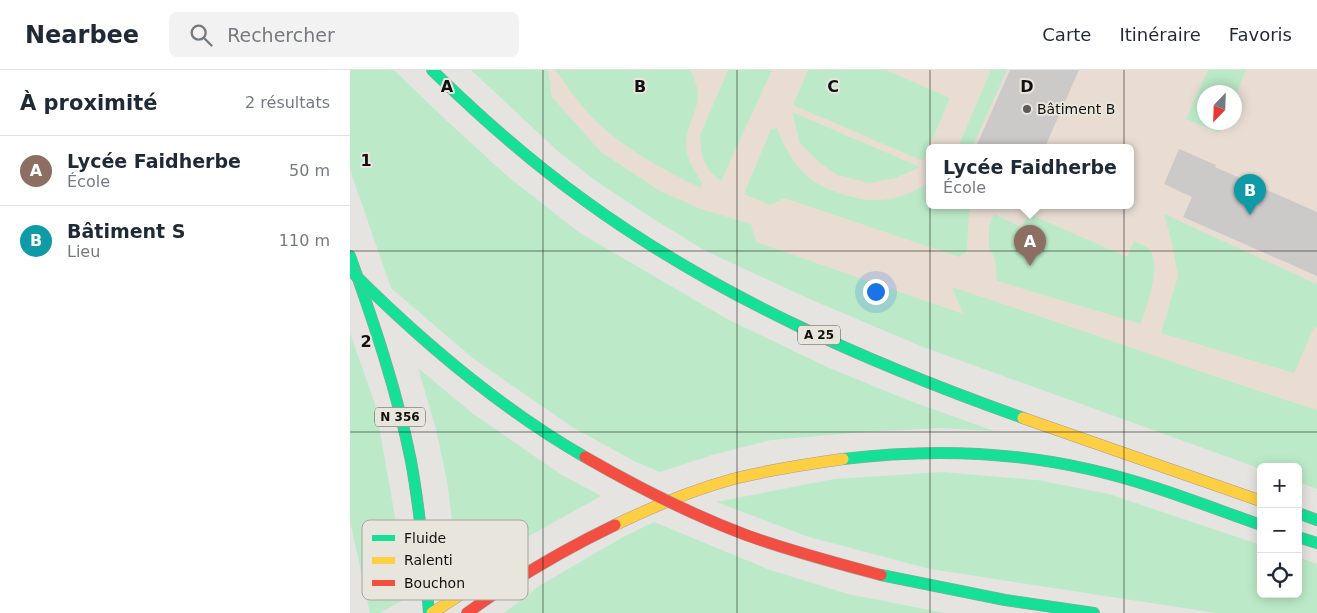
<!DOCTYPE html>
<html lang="fr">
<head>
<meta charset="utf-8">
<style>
	body { margin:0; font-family:"DejaVu Sans",sans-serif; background:#f2f2f3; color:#1f2937 }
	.controls { position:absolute; right:15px; bottom:15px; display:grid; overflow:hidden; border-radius:8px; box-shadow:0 2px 12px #0003 }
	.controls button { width:45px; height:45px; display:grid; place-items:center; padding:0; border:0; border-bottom:1px solid #e0e1e3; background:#fff; color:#1f2937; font:25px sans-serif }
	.compass { position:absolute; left:847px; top:15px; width:45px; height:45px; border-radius:50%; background:#fff; box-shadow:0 2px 12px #0003; rotate:203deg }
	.you { position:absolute; left:525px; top:221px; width:18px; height:18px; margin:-12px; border:4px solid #fff; border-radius:50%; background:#1a73e8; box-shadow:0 0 0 8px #1a73e833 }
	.badge { display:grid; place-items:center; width:32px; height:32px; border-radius:50%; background:#d93025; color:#fff; font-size:16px; font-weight:700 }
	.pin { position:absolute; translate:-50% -41px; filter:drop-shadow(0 1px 2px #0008) }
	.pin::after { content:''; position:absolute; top:26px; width:18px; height:15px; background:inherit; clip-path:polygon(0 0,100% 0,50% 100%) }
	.popup { position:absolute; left:576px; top:74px; width:208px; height:65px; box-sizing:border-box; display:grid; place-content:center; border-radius:8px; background:#fff; filter:drop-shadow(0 1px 4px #0005); font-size:16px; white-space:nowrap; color:#747a83 }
	.popup b { font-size:19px; color:#1f2937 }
	.popup::after { content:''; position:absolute; left:50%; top:100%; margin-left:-10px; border:10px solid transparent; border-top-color:#fff }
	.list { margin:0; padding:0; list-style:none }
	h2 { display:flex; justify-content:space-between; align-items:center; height:65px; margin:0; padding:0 20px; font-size:21px }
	h2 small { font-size:16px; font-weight:400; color:#747a83 }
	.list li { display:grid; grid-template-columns:32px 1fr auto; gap:15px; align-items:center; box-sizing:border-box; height:70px; padding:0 20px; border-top:1px solid #e0e1e3 }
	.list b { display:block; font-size:19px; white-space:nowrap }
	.list p { margin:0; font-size:16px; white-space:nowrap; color:#747a83 }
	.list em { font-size:16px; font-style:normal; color:#747a83 }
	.icon { flex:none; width:28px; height:28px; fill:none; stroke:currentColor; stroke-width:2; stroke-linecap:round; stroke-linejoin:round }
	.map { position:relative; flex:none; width:967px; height:543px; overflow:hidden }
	header { display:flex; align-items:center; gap:30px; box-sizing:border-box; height:70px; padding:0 25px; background:#fff; border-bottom:1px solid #e0e1e3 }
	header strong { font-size:24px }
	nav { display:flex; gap:28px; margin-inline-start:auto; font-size:18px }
	.search { width:350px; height:45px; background:#f2f2f3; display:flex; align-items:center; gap:12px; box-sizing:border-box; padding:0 18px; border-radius:8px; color:#747a83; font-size:19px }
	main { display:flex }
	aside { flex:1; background:#fff }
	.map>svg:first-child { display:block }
	.education { fill:#e9ddd3; fill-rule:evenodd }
	.green { fill:#bceac8 }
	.building { fill:#cccac9 }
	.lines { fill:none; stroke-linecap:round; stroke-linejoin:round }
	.fast-casing { stroke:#a7999c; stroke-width:12 }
	.slow-casing { stroke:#a7999c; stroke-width:12 }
	.jam-casing { stroke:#a7999c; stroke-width:12 }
	.fast { stroke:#16e098; stroke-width:11 }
	.slow { stroke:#ffcf43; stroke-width:11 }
	.jam { stroke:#f24e42; stroke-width:11 }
	.fast-bridge-casing { stroke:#a7999c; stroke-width:12; stroke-linecap:butt }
	.jam-bridge-casing { stroke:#a7999c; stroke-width:12; stroke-linecap:butt }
	.fast-bridge { stroke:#16e098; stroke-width:11 }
	.jam-bridge { stroke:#f24e42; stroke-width:11 }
	.grid { fill:none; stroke:#12110f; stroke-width:1; stroke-opacity:0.55 }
	.poi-dot { fill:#5c5b58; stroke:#e8e5dd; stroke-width:2 }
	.labels { text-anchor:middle; stroke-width:4; stroke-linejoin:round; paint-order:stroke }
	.shield { fill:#e8e5dd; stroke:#52514d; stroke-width:1 }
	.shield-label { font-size:12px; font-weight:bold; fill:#12110f }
	.poi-label { font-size:14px; fill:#12110f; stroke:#e8e5dd; text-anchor:start }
	.key { fill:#e8e5dd; stroke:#a8a59f; stroke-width:1 }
	.key-label { font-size:14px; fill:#12110f }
	.grid-label { font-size:16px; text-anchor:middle; font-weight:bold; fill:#12110f; stroke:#e8e5dd; stroke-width:4; stroke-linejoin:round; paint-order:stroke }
</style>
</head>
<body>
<header>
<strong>Nearbee</strong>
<div class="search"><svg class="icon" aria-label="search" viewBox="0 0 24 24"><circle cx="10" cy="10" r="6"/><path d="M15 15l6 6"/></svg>Rechercher</div>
<nav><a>Carte</a><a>Itinéraire</a><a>Favoris</a></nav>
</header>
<main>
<aside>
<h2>À proximité<small>2 résultats</small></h2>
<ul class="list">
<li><span class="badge" style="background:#8d6e63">A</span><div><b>Lycée Faidherbe</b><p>École</p></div><em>50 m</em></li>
<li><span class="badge" style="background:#0f9aa8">B</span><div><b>Bâtiment S</b><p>Lieu</p></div><em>110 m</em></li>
</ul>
</aside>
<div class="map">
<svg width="967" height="543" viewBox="0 0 967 543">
	<rect width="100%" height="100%" fill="#e5e4e0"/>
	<path class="education" d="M121 0H967V405L361 182 210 83ZM854 22H884V52H854ZM580 77H780V135H580Z"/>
	<path class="green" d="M0 0H44L95 49 157 106 230 163 379 250 477 297 555 329 644 361 592 358 513 362 421 370 362 385 310 402 286 392 224 358 125 290 41 218 0 100Z
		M121 0H198L202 27 251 82 310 121 351 139 401 154 406 172 613 244 602 217C724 257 845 301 967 340V419L948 412V397H911V399L573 277 455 227 354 180 302 148 246 111 210 83Z
		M205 0H340C359 35 338 42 336 74 335 87 346 102 352 113L351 118C310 98 270 77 238 43 226 30 216 14 205 0Z
		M378 0H422L371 111 360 102 352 87 350 65Z
		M458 0H536L600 28 573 91 443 35Z
		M641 0H657L622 77H608Z
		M858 0H896L885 27 884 22H854V52L873 53 869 63 836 49Z
		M442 42 570 97 546 108 519 113 487 105 470 93 450 73Z
		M427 58C433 74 442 92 455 104 462 111 472 116 481 120 518 135 546 134 580 112V135H622L619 143 617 181 609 187 434 128 420 135 394 124 421 59Z
		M644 144 672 157 679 144 777 187 784 171C788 173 794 175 798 178 814 192 796 237 791 254L647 211 645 189 639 177V157Z
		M814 144 967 214V258L964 257 944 303 811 263 828 206 822 173Z
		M0 263 25 334 44 441 53 530 30 543H20L0 451Z
		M68 298 122 343 171 377 212 405 251 426 109 505 97 411 86 359Z
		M593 402 687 410 759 424 911 475V524H948V487L967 494V543H866L580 499 459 467 366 432 484 409Z
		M304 452 420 500 498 524 595 543H154L189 516 273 467Z"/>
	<path class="building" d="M660 0H729L695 77H626Z
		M829 79 866 95 865 97 967 142V206L833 147 842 127 814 114Z"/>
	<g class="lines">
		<g class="fast-casing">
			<path id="fast" d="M82 0C130 47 180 91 234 130 367 227 519 293 673 348
				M0 186C24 253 47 321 61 391 70 441 75 492 79 543
				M493 389C574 379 658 381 738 399 797 412 854 435 911 455
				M948 443 967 450
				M948 467 967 473
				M531 505 655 530 744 543"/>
		</g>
		<g class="slow-casing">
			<path id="slow" d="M673 348 911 431
				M265 455C302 437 343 420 383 409 419 400 457 394 493 389
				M82 543 138 507"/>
		</g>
		<g class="jam-casing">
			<path id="jam" d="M117 543C164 509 213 480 265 455"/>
		</g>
		<use href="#fast" class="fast"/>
		<use href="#slow" class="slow"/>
		<use href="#jam" class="jam"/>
		<g class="fast-bridge-casing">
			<path id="fast-bridge" d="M0 200C71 271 148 337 235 387"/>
		</g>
		<g class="jam-bridge-casing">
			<path id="jam-bridge" d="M235 387C287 417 340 444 396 465 440 481 486 493 531 505"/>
		</g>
		<use href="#fast-bridge" class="fast-bridge"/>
		<use href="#jam-bridge" class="jam-bridge"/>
	</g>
	<path class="grid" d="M193 0V543M387 0V543M580 0V543M774 0V543M0 181H967M0 362H967"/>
	<circle class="poi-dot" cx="677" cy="39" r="5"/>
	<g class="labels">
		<g class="shield">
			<rect x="448" y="255.5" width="42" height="19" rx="4"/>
			<rect x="25" y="337.5" width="50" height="19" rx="4"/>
		</g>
		<g class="shield-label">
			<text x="469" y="269">A 25</text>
			<text x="50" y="351">N 356</text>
		</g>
		<g class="poi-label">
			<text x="687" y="44">Bâtiment B</text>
		</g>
	</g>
	<rect x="12" y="450" width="166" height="80" rx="8" class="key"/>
	<rect x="22" y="465" width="23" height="6" fill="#16e098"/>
	<rect x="22" y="487" width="23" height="7" fill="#ffcf43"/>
	<rect x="22" y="510" width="23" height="6" fill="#f24e42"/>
	<g class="key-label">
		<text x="54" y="473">Fluide</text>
		<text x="54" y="495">Ralenti</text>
		<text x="54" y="518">Bouchon</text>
	</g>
	<g class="grid-label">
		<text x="97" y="22">A</text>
		<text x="290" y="22">B</text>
		<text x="483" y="22">C</text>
		<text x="677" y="22">D</text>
		<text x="16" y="96">1</text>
		<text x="16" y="277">2</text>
	</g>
</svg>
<div class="controls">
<button>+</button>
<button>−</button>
<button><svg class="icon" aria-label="locate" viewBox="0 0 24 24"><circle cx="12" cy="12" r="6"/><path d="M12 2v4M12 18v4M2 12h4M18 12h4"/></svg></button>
</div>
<svg class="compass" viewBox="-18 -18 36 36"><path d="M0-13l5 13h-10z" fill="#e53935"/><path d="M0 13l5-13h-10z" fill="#747a83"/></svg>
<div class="you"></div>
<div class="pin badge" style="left:680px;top:196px;background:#8d6e63">A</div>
<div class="popup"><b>Lycée Faidherbe</b>École</div>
<div class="pin badge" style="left:900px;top:145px;background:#0f9aa8">B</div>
</div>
</main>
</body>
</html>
